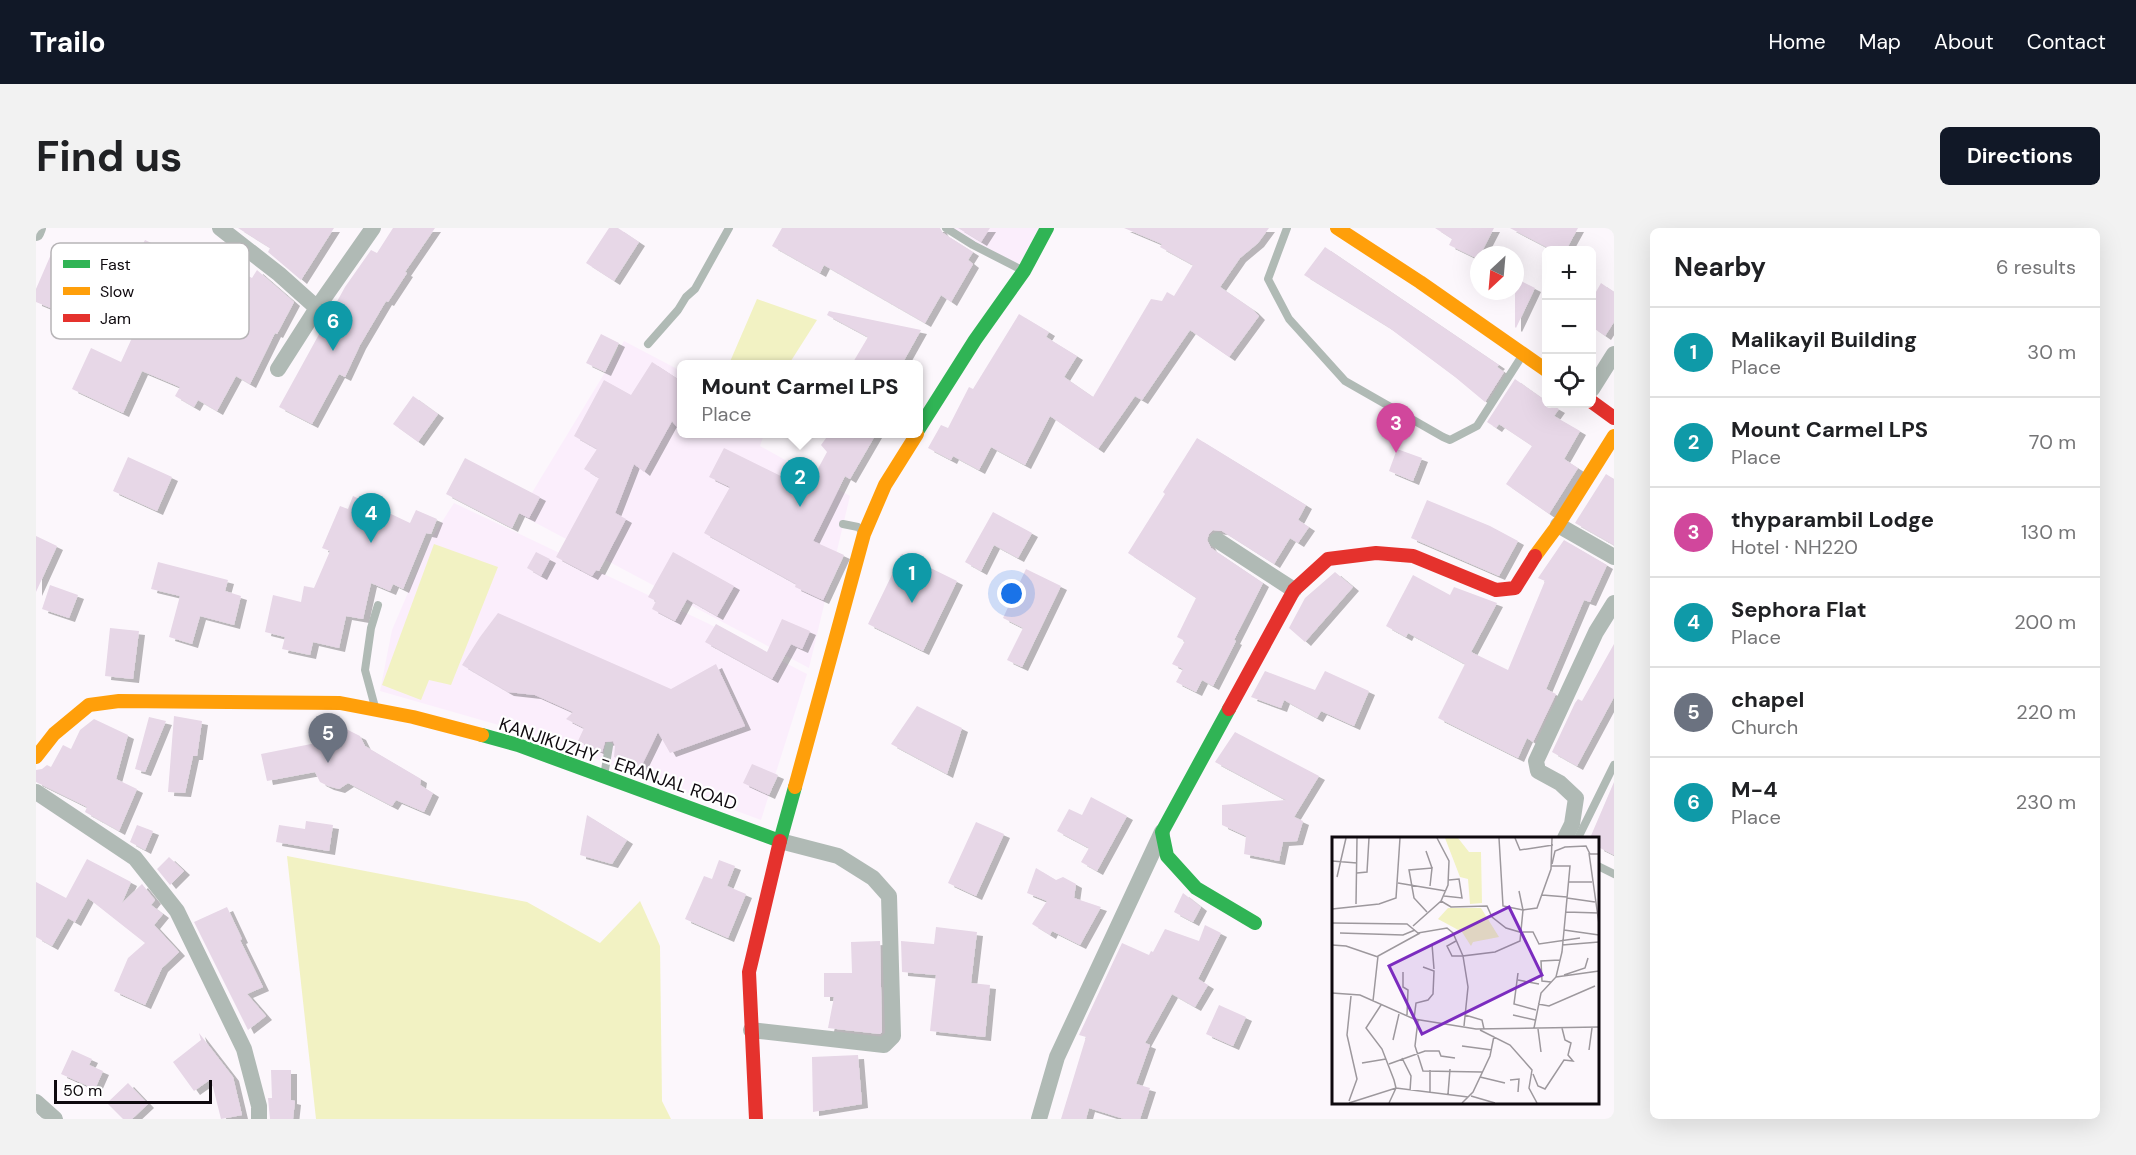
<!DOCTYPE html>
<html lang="en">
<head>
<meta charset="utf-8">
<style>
	body { margin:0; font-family:"DM Sans",sans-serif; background:#f2f2f2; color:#202124 }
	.controls { position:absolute; right:18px; top:18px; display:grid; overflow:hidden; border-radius:9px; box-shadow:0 6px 24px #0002 }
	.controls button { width:54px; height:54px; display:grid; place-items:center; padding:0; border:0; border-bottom:2px solid #e0e0e0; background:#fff; color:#202124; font:30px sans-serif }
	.compass { position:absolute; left:1434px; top:18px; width:54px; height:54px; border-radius:50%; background:#fff; box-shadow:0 6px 24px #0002; rotate:206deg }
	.scale { position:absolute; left:18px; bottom:15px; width:158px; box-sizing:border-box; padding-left:6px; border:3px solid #0e090e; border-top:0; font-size:16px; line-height:21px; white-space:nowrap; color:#0e090e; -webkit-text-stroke:4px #fff; paint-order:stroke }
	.you { position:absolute; left:976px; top:366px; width:21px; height:21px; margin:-15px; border:4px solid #fff; border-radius:50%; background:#1a73e8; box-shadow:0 0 0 9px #1a73e833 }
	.badge { display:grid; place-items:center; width:39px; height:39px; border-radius:50%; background:#111827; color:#fff; font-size:20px; font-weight:700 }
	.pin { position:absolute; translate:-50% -50px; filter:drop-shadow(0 2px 3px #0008) }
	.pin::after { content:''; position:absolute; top:32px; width:21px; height:18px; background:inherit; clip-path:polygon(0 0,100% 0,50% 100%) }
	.popup { position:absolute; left:641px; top:132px; width:246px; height:78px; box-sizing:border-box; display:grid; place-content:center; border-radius:9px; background:#fff; filter:drop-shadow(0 2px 4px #0005); font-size:20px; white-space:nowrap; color:#757577 }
	.popup b { font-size:22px; color:#202124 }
	.popup::after { content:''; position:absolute; left:50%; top:100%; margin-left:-12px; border:12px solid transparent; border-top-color:#fff }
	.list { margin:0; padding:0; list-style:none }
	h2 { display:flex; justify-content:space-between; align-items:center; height:78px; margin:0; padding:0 24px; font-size:26px }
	h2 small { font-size:20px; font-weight:400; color:#757577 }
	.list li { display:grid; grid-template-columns:39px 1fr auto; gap:18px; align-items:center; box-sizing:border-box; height:90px; padding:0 24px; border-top:2px solid #e0e0e0 }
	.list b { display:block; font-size:22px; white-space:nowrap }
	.list p { margin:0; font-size:20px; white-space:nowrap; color:#757577 }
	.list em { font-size:20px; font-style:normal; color:#757577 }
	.icon { flex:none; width:33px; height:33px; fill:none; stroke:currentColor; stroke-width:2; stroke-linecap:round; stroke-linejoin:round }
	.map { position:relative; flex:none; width:1578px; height:891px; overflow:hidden; border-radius:9px }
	header { display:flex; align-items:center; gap:36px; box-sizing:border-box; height:84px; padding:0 30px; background:#111827; color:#fff }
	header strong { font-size:28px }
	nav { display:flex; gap:33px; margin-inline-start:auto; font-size:21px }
	.intro { display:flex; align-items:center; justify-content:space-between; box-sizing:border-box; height:144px; padding:0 36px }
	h1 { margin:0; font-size:42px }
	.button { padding:15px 27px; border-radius:9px; background:#111827; color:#fff; font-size:21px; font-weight:700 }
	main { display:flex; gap:36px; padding:0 36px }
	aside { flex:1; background:#fff; border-radius:9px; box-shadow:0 6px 24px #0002 }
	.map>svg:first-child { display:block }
	.built { fill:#fbeefc }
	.green { fill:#f2f2c3 }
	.building { fill:#e7d7e7; filter:url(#shadow) }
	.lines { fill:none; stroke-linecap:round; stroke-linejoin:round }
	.lane { stroke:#b0bab5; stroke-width:8 }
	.street { stroke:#b0bab5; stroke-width:16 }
	.fast { stroke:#30b455; stroke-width:14 }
	.slow { stroke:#ff9f0a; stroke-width:14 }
	.jam { stroke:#e5322d; stroke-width:14 }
	.labels { text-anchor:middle; stroke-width:4.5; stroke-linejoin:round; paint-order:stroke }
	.street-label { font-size:18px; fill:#0e090e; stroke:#fff }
	.inset-road { fill:none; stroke:#9d989d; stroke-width:1.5 }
	.view { fill:#7b2cbf; fill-opacity:0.15; stroke:#7b2cbf; stroke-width:3 }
	.inset-edge { fill:none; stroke:#0e090e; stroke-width:3 }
	.key { fill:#fff; stroke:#b7b5b7; stroke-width:1.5 }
	.key-label { font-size:16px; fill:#0e090e }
</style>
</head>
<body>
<header>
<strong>Trailo</strong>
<nav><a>Home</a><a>Map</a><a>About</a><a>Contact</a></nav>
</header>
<div class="intro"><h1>Find us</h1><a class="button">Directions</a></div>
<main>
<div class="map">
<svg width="1578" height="891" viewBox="0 0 1578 891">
	<defs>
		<filter id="shadow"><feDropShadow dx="6" dy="4" stdDeviation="0" flood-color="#0004"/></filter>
	</defs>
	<rect width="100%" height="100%" fill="#fcf7fc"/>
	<path class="built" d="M913 0H1003L984 36 938 16Z
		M588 113 645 143 646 206H728L724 218 814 268 773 440 483 286Z
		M418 275 671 395 771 446 725 592 487 504 344 463 356 402 395 311Z"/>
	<path class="green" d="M721 71 781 92 753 136H693Z
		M398 316 462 339 415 457 393 452 385 472 346 457Z
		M251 628 491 674 564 715 604 673 624 718 626 873 635 891H280Z"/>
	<path class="building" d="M202 0H298L265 52 232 24 234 20Z
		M357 0H399L369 44 371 45 352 74 350 73 324 117 309 149 303 146 276 196 243 179 309 59 335 22 341 25Z
		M573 0H582L603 14 578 53 550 35Z
		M746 0H904L907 5 937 24 932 32 937 36 915 74 905 67 889 95 788 37 784 45 736 18Z
		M922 0H954L945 14Z
		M1088 0H1233L1222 15 1204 30 1184 59 1216 81 1223 88 1193 129 1154 102 1106 172 1099 168 1062 221 1014 188 989 237 955 219 943 242 917 228 915 232 892 220 905 197 912 200 933 159 937 161 983 86 1013 104 1010 109 1041 128 1028 149 1057 169 1115 71 1126 73 1131 64 1138 68 1157 37 1124 19 1126 16Z
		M1399 0H1458L1442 31 1413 17 1416 11Z
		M1474 0H1542L1530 22H1516Z
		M109 12 157 35 164 22 216 50 221 42 258 74 241 106 239 105 214 156 200 148 181 183 162 172 158 179 139 168 144 159 106 143 87 185 36 161 55 120 85 134 105 90 85 80 93 63 85 59Z
		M1289 19 1463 137 1461 139 1468 144 1449 174 1419 149 1352 99 1268 47Z
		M16 24 61 44 45 82 21 72 17 81 0 74V61Z
		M1479 50 1499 60 1480 100 1479 99Z
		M1565 55 1578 64V94L1569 108 1556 99V71Z
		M793 83 885 102 866 136H816L832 109 791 87Z
		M565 106 583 115 569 144 550 135Z
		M616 134 645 153V204L636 193 608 244 598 236 579 285 590 291 563 343 560 342 556 348 520 329 563 250 548 241 561 221 538 208 568 152 595 167Z
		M1479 151 1510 173V176H1514L1523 181 1518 188 1544 203 1528 231 1542 240 1513 286 1470 256 1496 218 1463 196 1460 200 1451 194Z
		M377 168 402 186 382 214 357 196Z
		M793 206H840L814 251 809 248 777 313 808 327 787 372 759 359 760 356 668 305 694 259 673 249 688 220 771 261 791 224 785 217Z
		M1161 210 1270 277 1262 292 1273 299 1262 315 1254 310 1238 336 1186 303 1177 302 1173 306 1171 312 1175 320 1227 355 1198 412 1200 413 1177 458 1166 452 1160 464 1140 454 1147 441 1136 436 1149 413 1141 409 1160 370 1092 325 1129 266 1127 264Z
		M1361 221 1386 230 1377 253 1353 243Z
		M92 229 136 249 121 283 77 263Z
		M429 230 504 269 493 290 483 285 476 300 410 266Z
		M1570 246 1578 251V317L1539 295Z
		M317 268 374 295 380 282 401 291 395 306 390 305 367 361 357 356 354 363 335 355 327 391 310 388 303 420 277 414 274 427 246 421 249 409 229 404 237 367 265 374 268 358 278 360 294 323 286 320 304 278 312 281Z
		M1391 272 1454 298 1482 313 1463 348 1375 310Z
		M957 284 996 305 982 330 958 317 945 343 929 334Z
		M0 308 21 318 0 364Z
		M1528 312 1571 337 1554 374 1548 372 1510 461 1520 466 1497 514 1491 510 1482 530 1402 490 1431 432 1429 436 1372 405 1370 409 1350 398 1377 347 1414 367 1418 359 1461 375 1435 424 1472 442 1509 353 1502 350Z
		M500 324 514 331 505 348 491 340Z
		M637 324 698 358 681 388 651 371 639 393 616 381 620 373 612 369Z
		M866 326 921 353 887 423 832 396Z
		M122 334 192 352 189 363 205 368 198 397 164 388 156 416 133 409 144 368 115 361Z
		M990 341 1025 358 986 439 971 432 987 400 967 390Z
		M1299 344 1317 359 1269 414 1253 400 1269 370Z
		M14 357 42 367 33 390 6 381Z
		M462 385 635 461 680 436 709 498 634 525 622 504 602 545 584 536 586 532 578 529 579 518 577 513 569 514 566 524 542 513 548 500 530 491 537 484 499 467 472 464 426 437 444 409Z
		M746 391 774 403 766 421 755 416 736 451 669 414 680 396 731 424Z
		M74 400 103 403 97 451 69 448Z
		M1578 416V469L1541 538 1516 524 1539 475 1542 471 1546 473Z
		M1229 443 1279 462 1289 443 1333 463 1318 498 1285 483 1281 490 1248 472 1245 480 1215 469Z
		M881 478 926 500 911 546 855 516Z
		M138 488 166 493 161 528H157L149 565 132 564Z
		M113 489 130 493 109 544 99 541Z
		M58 491 92 507 80 551 101 561 83 603 49 584 51 579 0 554V542L6 541 11 537 15 539 27 517 35 521 44 502Z
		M306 499 324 508 329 518 385 551 384 557 397 565 388 584 360 572 356 578 312 555 303 561 292 558 284 554 279 544 231 553 225 526 285 514 294 504Z
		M1199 504 1283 548 1258 589 1267 593 1261 613 1247 614 1243 633 1208 626 1210 608 1186 597V577L1250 572 1179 534Z
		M716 536 742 547 733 567 707 555Z
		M1578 554V627L1562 619V610H1554Z
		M1055 569 1091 588 1061 643 1045 634 1053 620 1021 603 1033 581 1046 587Z
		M551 587 591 612 576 636 544 627Z
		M270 593 297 597 293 623 240 614 243 597 269 601Z
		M940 594 968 606 940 668 912 655Z
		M101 597 117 603 109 622 94 614Z
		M133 629 148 643 134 657 121 641Z
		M51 631 95 654 86 675 106 656 119 672 115 677 127 686 118 697 143 724 126 740 109 777 78 763 92 730 109 715 52 670 39 694 32 690 16 718 0 709V654L30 670Z
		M683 632 699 638 691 658 710 666 692 710 649 691 668 648 676 651Z
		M1000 640 1020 652 1027 649 1040 656 1038 670 1065 679 1044 717 1016 703 1014 707 996 696 1011 673 991 665Z
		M1147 665 1165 679 1157 694 1138 684Z
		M191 679 206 711 204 712 227 759 211 766 230 788 212 802 158 694Z
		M1169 697 1185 705 1162 751 1172 757 1159 779 1136 766 1109 815 1114 817 1100 856 1114 860 1104 891H1088L1053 880 1050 891H1025L1050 809 1043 807 1086 715 1113 727 1115 723 1117 724 1129 701 1163 713Z
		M900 699 941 704 935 755 954 757 949 809 894 803 900 747 866 744 865 713 898 716Z
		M844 713 846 804 844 806 792 800 798 769H788V745H816L815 714Z
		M1183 777 1210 789 1197 818 1170 806Z
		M163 805 197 849 206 887 185 891 175 851 158 863 137 834 165 812Z
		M36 822 56 831 53 837 67 843 59 861 25 846Z
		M822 827 826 876 777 884 776 829Z
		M235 842H255V872L259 873 257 891H234L232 870H236Z
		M92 855 112 876 96 891H87L71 875Z"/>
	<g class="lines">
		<path class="lane" d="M910 0 937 17 988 43
			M1251 0 1232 51 1253 91 1309 153 1407 209 1414 212 1441 198 1484 131
			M612 116 642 82 650 69 659 61 693 0
			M807 296 822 299 826 303
			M339 479 329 442 335 400 342 377
			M568 548 573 518
			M1542 610 1578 537
			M1562 638 1578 646"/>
		<path class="street" d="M184 0 243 46 281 80
			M0 5 2 0
			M242 141 281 80 337 0
			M1556 161 1578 126
			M1522 297 1578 329
			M1181 312 1258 362
			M0 564 99 630 141 683 208 821 223 878V891
			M1529 610 1536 596 1540 570 1524 555 1502 543 1500 533 1560 404 1578 375
			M715 802 848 817 857 808 853 668 837 650 802 628 744 613
			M0 874 19 891
			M1003 891 1021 829 1126 604"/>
		<path class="fast" d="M882 202 939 112 988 43 1011 0
			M1193 481 1126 604 1131 628 1160 660 1219 695
			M446 507 482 517 744 613 759 559"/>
		<path class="slow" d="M1301 0 1384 54 1510 142
			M1499 328 1522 297 1578 208
			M0 529 18 506 53 477 83 473 304 475 377 489 446 507
			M759 559 828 306 849 257 881 206"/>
		<path class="jam" d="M1556 174 1578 190
			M1193 481 1258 362 1292 331 1340 325 1377 328 1460 362 1479 360 1499 328
			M720 891 713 744 744 613"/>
	</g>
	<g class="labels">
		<g class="street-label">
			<text transform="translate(582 536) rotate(19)" y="6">KANJIKUZHY - ERANJAL ROAD</text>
		</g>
	</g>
	<g transform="translate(1296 609)">
		<rect width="267" height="267" fill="#fcf7fc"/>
		<path d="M113 1H126L137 15H149L150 66 138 67 136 42 128 40ZM116 71H149L167 100 141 105 139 109 130 95 106 82Z" fill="#f2f2c3"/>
		<path class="inset-road" d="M167 1 171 69 191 73 187 54M183 1 188 13 221 8M94 14 100 31M257 16 267 87M0 24 25 26M220 27 223 14 233 10 254 9 258 17H267M25 36 35 35 37 1M5 40 14 1M236 45H260M66 46 114 54M210 58 235 60M112 59 130 61 127 42 117 43M235 61 263 65M109 64 119 70 155 69 160 80 174 91 191 96M24 67 25 1M0 72 47 67 64 61 68 1M95 75 82 61 77 33 100 31 98 49M234 75 267 76M0 86 75 87 86 96 115 91 121 96 131 119M81 89 109 64 116 48 117 24 105 1M232 93 267 98M191 95H201L207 107 248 101M8 96 71 98 83 93M124 104 115 109 120 119H131M100 107 102 132M0 108 14 109 46 120M230 108 267 105M71 135V150L76 153 75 178M186 136 182 167 204 173M232 138 253 131 256 121M224 140 267 134M186 143 207 147M219 145 210 144 209 124 228 123M0 156 28 158 82 182 144 192 267 190M41 164 46 119 88 96M206 167 217 169 263 149M49 168 34 191 50 212 62 243 64 251 57 266M133 178 150 183 152 192M181 178 203 183M82 182 84 166 96 163 101 157 102 134 91 130M86 183 83 209 91 234 150 235M132 189 136 150 131 119 163 115 188 104 191 73 205 71 219 32 220 1M202 191 209 156 224 140 230 115 238 29H219M206 192 209 215M148 193 178 208 200 233 197 251 205 266M61 203 67 177M130 209 160 213M257 213 260 191M70 221 79 239 78 254M30 226 54 222M57 227 93 214H107L109 219 123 221M201 237 206 249 213 252 232 223 241 224 236 218 239 206 233 203 230 191M148 240 173 246M178 243 187 242 186 255M98 255V233M116 257 118 232M139 259 163 266M17 264 25 242 15 198 19 159M17 266 64 251 136 260M130 266 141 255 158 219 162 199"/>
		<path class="view" d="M177 70 210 138 90 197 57 129Z"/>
		<rect width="267" height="267" class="inset-edge"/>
	</g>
	<rect x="15" y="15" width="198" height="96" rx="9" class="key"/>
	<rect x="27" y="32" width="27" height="8" fill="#30b455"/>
	<rect x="27" y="59" width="27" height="8" fill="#ff9f0a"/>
	<rect x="27" y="86" width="27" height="8" fill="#e5322d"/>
	<g class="key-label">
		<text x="64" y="42">Fast</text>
		<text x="64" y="69">Slow</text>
		<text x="64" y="96">Jam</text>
	</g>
</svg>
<div class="controls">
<button>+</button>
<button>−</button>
<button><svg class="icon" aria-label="locate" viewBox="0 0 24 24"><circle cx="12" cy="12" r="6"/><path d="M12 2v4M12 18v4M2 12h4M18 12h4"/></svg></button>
</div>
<svg class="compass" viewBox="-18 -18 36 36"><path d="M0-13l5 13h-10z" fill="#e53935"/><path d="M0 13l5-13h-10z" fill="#757577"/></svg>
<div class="scale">50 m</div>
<div class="you"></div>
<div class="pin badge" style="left:876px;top:375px;background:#0f9aa8">1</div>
<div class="pin badge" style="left:764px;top:279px;background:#0f9aa8">2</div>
<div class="popup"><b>Mount Carmel LPS</b>Place</div>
<div class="pin badge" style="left:1360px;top:225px;background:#d1479c">3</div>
<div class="pin badge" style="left:335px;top:315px;background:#0f9aa8">4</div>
<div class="pin badge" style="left:292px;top:535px;background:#6b7280">5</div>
<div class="pin badge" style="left:297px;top:123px;background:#0f9aa8">6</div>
</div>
<aside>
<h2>Nearby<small>6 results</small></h2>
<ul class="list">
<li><span class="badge" style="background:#0f9aa8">1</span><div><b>Malikayil Building</b><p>Place</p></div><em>30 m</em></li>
<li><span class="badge" style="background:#0f9aa8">2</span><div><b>Mount Carmel LPS</b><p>Place</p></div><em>70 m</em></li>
<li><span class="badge" style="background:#d1479c">3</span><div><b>thyparambil Lodge</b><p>Hotel · NH220</p></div><em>130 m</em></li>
<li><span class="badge" style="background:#0f9aa8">4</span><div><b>Sephora Flat</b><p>Place</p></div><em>200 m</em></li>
<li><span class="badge" style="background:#6b7280">5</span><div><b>chapel</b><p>Church</p></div><em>220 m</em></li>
<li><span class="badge" style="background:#0f9aa8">6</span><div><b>M-4</b><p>Place</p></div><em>230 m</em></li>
</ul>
</aside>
</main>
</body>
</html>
